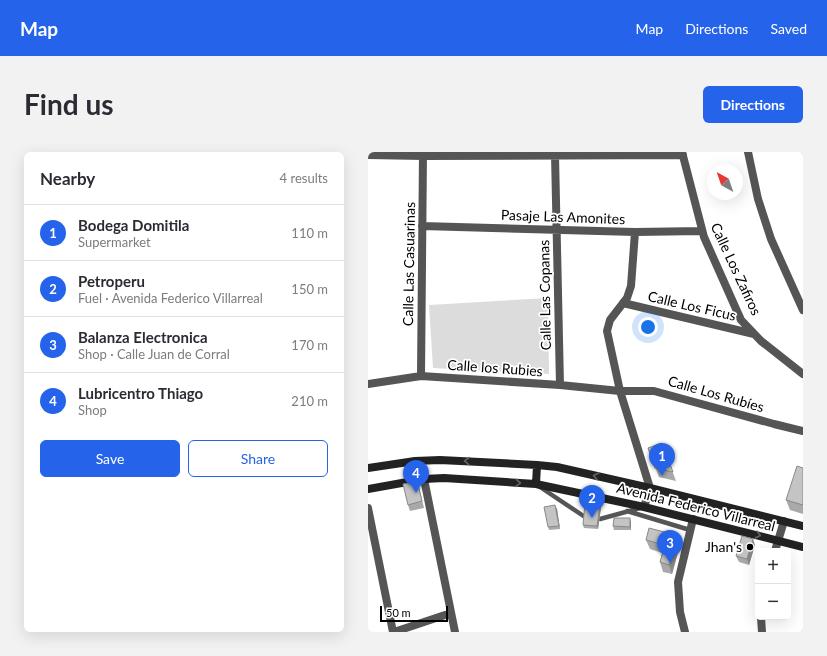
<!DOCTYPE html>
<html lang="en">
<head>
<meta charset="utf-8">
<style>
	body { margin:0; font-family:Lato,sans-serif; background:#f2f2f3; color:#2b2b33 }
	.controls { position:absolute; right:12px; bottom:12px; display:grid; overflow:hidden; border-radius:6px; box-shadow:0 4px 16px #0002 }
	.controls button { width:36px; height:36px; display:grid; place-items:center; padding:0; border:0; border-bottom:1px solid #e1e1e2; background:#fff; color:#2b2b33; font:20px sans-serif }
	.compass { position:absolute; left:339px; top:12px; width:36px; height:36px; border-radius:50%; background:#fff; box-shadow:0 4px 16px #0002; rotate:320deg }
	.scale { position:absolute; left:12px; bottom:10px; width:68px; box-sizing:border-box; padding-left:4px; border:2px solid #000; border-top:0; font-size:11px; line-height:14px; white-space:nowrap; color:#000; -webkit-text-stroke:3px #fff; paint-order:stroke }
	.you { position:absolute; left:280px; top:175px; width:14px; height:14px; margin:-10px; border:3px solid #fff; border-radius:50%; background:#1a73e8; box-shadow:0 0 0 6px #1a73e833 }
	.badge { display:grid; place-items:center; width:26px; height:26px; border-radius:50%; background:#2563eb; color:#fff; font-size:13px; font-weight:700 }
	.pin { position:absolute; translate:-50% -33px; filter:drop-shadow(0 1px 2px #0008) }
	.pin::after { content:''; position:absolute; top:21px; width:14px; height:12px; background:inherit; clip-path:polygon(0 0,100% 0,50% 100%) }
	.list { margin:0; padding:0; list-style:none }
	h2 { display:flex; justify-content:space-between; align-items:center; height:52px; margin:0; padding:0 16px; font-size:17px }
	h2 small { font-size:13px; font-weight:400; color:#7c7c81 }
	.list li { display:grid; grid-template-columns:26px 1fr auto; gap:12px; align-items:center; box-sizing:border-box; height:56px; padding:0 16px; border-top:1px solid #e1e1e2 }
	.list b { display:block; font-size:15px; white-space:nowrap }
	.list p { margin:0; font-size:13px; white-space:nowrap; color:#7c7c81 }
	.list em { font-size:13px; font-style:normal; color:#7c7c81 }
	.actions { display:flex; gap:8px; padding:12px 16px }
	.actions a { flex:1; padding:9px 0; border:1px solid #2563eb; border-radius:6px; text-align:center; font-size:14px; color:#2563eb }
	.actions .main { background:#2563eb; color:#fff }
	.map { position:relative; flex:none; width:435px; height:480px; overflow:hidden; border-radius:6px }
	header { display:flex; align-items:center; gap:24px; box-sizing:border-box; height:56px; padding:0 20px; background:#2563eb; color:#fff }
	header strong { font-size:19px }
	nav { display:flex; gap:22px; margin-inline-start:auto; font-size:14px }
	.intro { display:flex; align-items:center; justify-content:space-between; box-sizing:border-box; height:96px; padding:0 24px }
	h1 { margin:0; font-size:28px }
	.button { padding:10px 18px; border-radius:6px; background:#2563eb; color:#fff; font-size:14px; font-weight:700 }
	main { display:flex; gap:24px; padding:0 24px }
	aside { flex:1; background:#fff; border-radius:6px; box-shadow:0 4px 16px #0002 }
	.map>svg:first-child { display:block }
	.green { fill:#dcdcdc }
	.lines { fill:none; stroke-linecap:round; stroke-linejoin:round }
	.lane { stroke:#555; stroke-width:4.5 }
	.street { stroke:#555; stroke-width:8 }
	.secondary { stroke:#222; stroke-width:8 }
	.wall { fill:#a9a9a9 }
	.shaded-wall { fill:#898989 }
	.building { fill:#c4c4c4; stroke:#898989 }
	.oneway { stroke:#646464 }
	.poi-dot { fill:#000; stroke:#fff; stroke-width:1.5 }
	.labels { text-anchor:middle; stroke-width:3.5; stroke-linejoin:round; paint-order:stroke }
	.street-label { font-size:14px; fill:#000; stroke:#fff }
	.poi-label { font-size:14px; fill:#000; stroke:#fff; text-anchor:end }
</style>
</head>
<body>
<header>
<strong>Map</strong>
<nav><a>Map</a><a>Directions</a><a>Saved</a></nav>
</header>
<div class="intro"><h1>Find us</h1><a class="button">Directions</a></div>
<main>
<aside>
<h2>Nearby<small>4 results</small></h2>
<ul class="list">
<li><span class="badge">1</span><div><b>Bodega Domitila</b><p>Supermarket</p></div><em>110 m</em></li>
<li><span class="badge">2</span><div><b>Petroperu</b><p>Fuel · Avenida Federico Villarreal</p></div><em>150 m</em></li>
<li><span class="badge">3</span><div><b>Balanza Electronica</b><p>Shop · Calle Juan de Corral</p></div><em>170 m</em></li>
<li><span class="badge">4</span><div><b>Lubricentro Thiago</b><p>Shop</p></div><em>210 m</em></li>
</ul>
<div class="actions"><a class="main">Save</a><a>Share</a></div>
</aside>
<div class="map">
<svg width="435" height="480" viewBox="0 0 435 480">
	<rect width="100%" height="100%" fill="#fff"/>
	<path class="green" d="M180 146 181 222 65 216 61 153Z"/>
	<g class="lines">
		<path class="lane" d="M172 335 217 365
			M259 359 322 378
			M232 367 272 356"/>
		<path class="street" d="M314 0 336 85 373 168 393 189 435 222
			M380 0 390 47 403 87 435 158
			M0 3 55 4 315 3
			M187 3 192 233
			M54 74 267 80 334 79
			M267 80 263 134 259 146 242 168 239 179 252 239 282 336 276 355
			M255 151 386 182
			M53 224 55 0
			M0 232 53 224 192 233 252 239H286L406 272 435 279
			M56 327 87 480
			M0 356 25 480
			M407 399 416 369
			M393 465 394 480
			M26 480 83 461
			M317 480 312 460 310 430 325 367"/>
		<path class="secondary" d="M0 316 47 309 72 308 169 313 189 315 282 336 435 374
			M168 332 169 313
			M0 337 56 327 76 326 168 332 276 355 435 395"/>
	</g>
	<path class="wall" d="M294 291 308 329 291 325 280 296Z
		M435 316V362L422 358 418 348Z
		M49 329 51 335 56 356 42 359 40 353Z
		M233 356 230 377 216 376 215 373Z
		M189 357 192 377 181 378 180 375Z
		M263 370V378H246L245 374Z
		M278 388 312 393 304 422 295 420 292 410 294 401 282 397Z
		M387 393 381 413 371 410 368 404Z"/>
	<path class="shaded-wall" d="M187 353 189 357 192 377 191 374Z
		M232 353 233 356 230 377 229 374Z
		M262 366 263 370V378L262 375Z
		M308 383 312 393 304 422 301 413Z
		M385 387 387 393 381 413 379 407Z"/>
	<path class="building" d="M294 291 305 320 287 316 280 296Z
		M429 314 435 316V353L418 348Z
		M49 329 54 349 40 353 35 332Z
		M217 351 232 353 229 374 215 373Z
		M187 353 191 374 180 375 176 355Z
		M246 366H262V375L245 374Z
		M281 376 308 383 301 413 292 410 297 393 278 388Z
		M374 384 385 387 379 407 368 404Z"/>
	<defs><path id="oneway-chevron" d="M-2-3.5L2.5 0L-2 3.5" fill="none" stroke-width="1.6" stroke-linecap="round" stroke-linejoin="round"/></defs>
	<g class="oneway">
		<use href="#oneway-chevron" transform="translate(99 309) rotate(-177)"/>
		<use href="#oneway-chevron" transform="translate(228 324) rotate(-167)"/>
		<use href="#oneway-chevron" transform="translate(150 331) rotate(4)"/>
		<use href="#oneway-chevron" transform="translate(390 383) rotate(14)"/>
	</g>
	<circle class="poi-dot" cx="382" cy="395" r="4"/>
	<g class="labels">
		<g class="street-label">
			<text transform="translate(195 65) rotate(2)" y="5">Pasaje Las Amonites</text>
			<text transform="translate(41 112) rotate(-89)" y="5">Calle Las Casuarinas</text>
			<text transform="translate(368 117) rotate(65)" y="5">Calle Los Zafiros</text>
			<text transform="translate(177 143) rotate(-91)" y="5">Calle Las Copanas</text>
			<text transform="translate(324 154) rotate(13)" y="5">Calle Los Ficus</text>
			<text transform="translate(127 216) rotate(4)" y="5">Calle los Rubies</text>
			<text transform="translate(348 242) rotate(16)" y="5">Calle Los Rubíes</text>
			<text transform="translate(328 355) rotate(14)" y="5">Avenida Federico Villarreal</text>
		</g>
		<g class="poi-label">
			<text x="374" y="400">Jhan's</text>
		</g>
	</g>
</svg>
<div class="controls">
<button>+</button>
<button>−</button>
</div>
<svg class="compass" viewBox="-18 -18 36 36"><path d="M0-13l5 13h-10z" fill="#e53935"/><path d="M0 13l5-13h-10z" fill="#7c7c81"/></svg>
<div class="scale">50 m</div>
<div class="you"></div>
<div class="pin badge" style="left:294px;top:324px">1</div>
<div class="pin badge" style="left:224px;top:366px">2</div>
<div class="pin badge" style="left:302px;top:411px">3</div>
<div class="pin badge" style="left:48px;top:341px">4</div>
</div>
</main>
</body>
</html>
